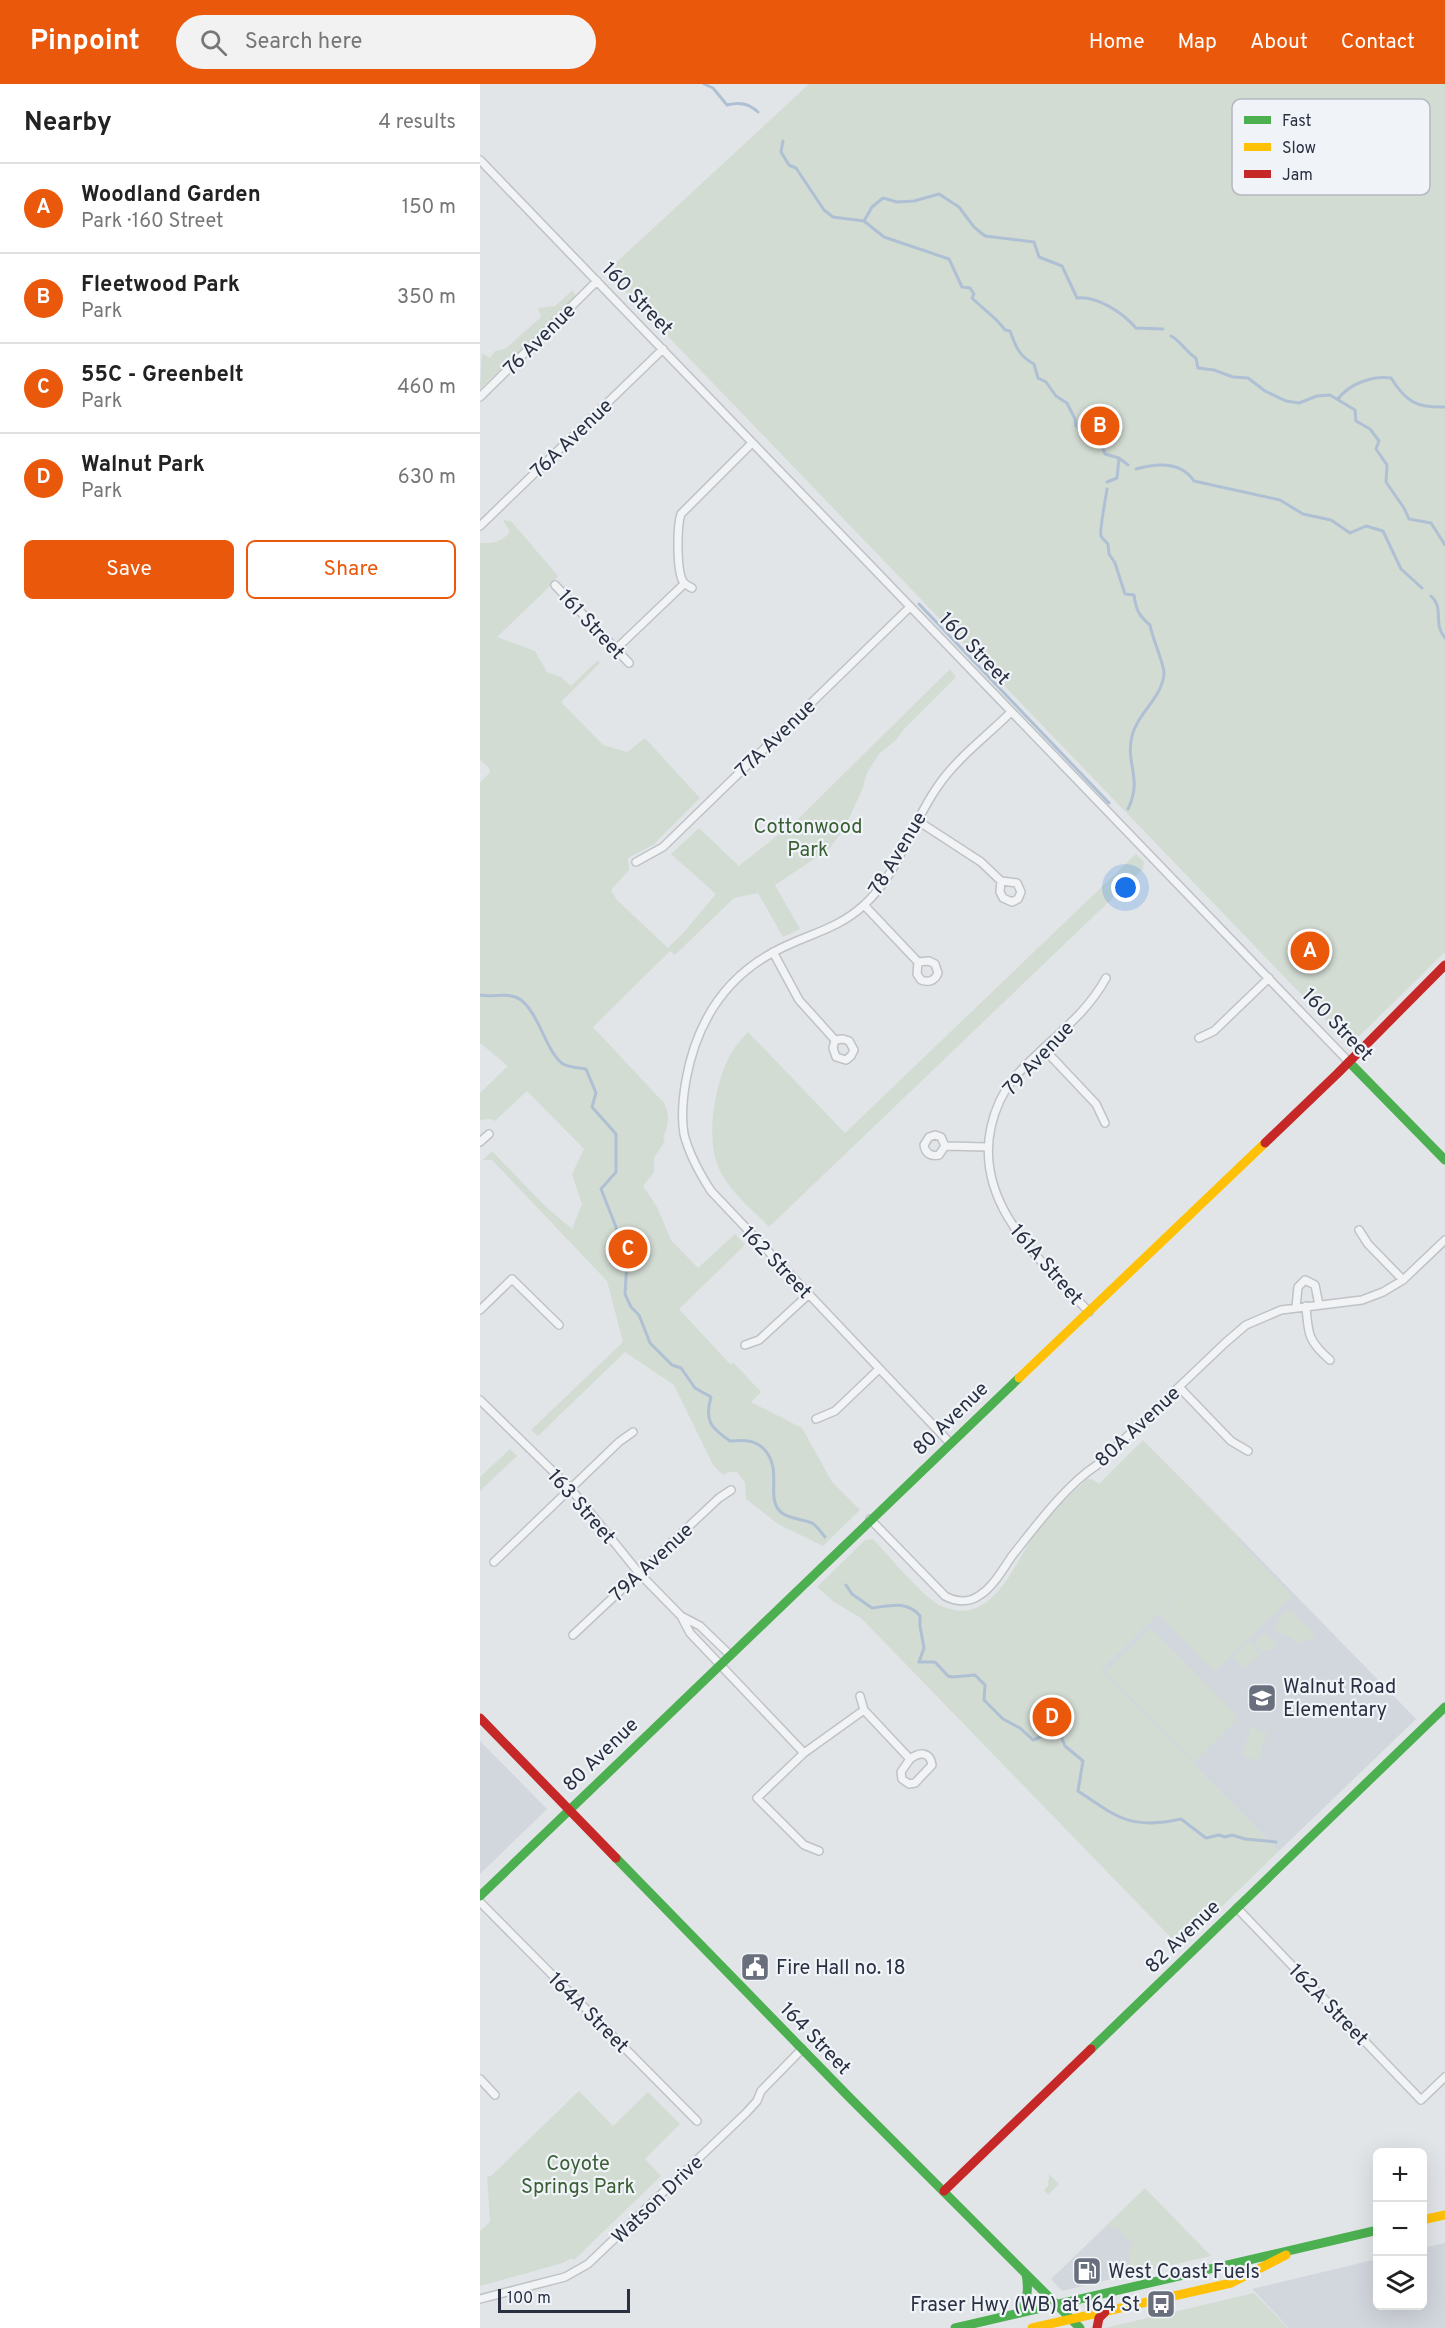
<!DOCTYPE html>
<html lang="en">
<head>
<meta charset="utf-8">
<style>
	body { margin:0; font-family:Overpass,sans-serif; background:#f2f2f2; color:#222 }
	.controls { position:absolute; right:18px; bottom:18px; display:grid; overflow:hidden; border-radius:9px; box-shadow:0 6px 24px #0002 }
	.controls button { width:54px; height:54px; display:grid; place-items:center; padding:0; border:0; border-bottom:2px solid #e0e0e0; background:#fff; color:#222; font:30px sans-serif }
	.scale { position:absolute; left:18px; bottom:15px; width:132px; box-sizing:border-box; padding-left:6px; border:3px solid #283042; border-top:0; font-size:16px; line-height:21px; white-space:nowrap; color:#283042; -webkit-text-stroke:4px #f0f3f7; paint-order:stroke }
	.you { position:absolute; left:646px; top:804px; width:21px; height:21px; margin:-15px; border:4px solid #fff; border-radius:50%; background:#1a73e8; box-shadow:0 0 0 9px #1a73e833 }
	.badge { display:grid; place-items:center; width:39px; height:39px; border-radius:50%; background:#ea580c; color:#fff; font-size:20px; font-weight:700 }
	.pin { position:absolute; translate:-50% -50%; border:3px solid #fff; box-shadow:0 2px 6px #0006 }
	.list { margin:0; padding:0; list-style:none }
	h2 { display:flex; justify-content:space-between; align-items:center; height:78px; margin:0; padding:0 24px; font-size:26px }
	h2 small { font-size:20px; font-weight:400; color:#767676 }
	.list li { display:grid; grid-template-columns:39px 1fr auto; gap:18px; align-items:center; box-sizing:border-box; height:90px; padding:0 24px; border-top:2px solid #e0e0e0 }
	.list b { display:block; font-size:22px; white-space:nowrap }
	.list p { margin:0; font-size:20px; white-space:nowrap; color:#767676 }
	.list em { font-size:20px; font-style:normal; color:#767676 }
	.actions { display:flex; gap:12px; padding:18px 24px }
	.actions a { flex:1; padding:14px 0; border:2px solid #ea580c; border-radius:9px; text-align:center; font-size:21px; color:#ea580c }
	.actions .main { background:#ea580c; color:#fff }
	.icon { flex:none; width:33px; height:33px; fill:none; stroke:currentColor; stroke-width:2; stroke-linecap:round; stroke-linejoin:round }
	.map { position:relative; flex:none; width:965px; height:2244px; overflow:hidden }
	header { display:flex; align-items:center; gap:36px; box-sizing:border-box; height:84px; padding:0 30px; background:#ea580c; color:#fff }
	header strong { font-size:28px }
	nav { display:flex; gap:33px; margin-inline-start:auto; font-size:21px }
	.search { width:420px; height:54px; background:#f2f2f2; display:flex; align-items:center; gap:15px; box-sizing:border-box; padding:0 21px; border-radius:33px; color:#767676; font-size:22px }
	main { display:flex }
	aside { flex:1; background:#fff }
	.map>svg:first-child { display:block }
	.built { fill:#d2d6dd }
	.green { fill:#d2dcd3 }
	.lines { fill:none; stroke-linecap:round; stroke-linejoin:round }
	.stream { stroke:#afc0d4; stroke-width:3 }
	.street-casing { stroke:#bfc2c6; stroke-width:10 }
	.street { stroke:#f2f3f4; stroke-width:7 }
	.fast { stroke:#4caf50; stroke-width:9 }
	.slow { stroke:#ffc107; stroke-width:9 }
	.jam { stroke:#c62828; stroke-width:9 }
	.labels { text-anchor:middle; stroke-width:4.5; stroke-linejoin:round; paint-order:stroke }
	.street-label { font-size:20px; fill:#283042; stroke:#f0f3f7 }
	.park-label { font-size:20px; fill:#3a5f34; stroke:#f0f3f7 }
	.poi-label { font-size:20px; fill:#283042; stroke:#f0f3f7; text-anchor:start }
	.key { fill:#f0f3f7; stroke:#b4b8c1; stroke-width:1.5 }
	.key-label { font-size:16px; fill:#283042 }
</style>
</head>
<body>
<header>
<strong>Pinpoint</strong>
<div class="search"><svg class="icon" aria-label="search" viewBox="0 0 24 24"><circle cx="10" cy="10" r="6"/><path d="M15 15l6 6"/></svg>Search here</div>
<nav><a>Home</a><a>Map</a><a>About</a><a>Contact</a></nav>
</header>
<main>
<aside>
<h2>Nearby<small>4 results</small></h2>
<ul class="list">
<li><span class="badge">A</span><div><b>Woodland Garden</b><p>Park · 160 Street</p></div><em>150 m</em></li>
<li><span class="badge">B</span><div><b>Fleetwood Park</b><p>Park</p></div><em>350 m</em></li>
<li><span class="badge">C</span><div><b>55C - Greenbelt</b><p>Park</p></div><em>460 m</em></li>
<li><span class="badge">D</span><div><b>Walnut Park</b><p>Park</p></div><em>630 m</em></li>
</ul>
<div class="actions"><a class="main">Save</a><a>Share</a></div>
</aside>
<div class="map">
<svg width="965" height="2244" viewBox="0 0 965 2244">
	<rect width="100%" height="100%" fill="#e2e5e8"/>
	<path class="built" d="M759 1453 936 1635 799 1767 620 1586 749 1460Z
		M0 1657 67 1725 0 1790Z
		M650 2119 673 2185 582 2207 571 2195Z
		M965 2159V2244H809L772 2205 897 2175 898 2222H942L943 2164Z"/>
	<path class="green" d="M329 0H965V868L870 961 126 188Z
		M93 206 95 210 94 215 0 305 2 269 10 274 15 267 25 265 61 233 58 224 75 222Z
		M23 436 31 437 78 492 68 504 17 553 55 567 67 588 81 593 91 602 118 576 120 579 81 618 123 661 147 668 165 654 220 714 173 761 148 774 149 786 131 806 136 815 188 864 205 847 236 810 191 770 219 744 259 782 318 735 470 585 476 593 424 645 416 656 399 670 387 689 382 706 364 745 349 765 295 801 320 845 303 853 278 809 254 814 195 871 190 867 113 943 184 1019C190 1032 189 1040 183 1054L185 1057 174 1074V1088L163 1102 177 1123 191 1156 218 1184 255 1150 265 1161 199 1225 250 1280 254 1279 281 1308 271 1318 322 1344 352 1398 380 1426 343 1462 298 1440 266 1415 265 1398 257 1388H249L243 1391 233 1381 194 1301 145 1268 58 1352 51 1346 143 1258 127 1197 12 1076H3L12 1067 65 1122 92 1145 102 1120 92 1090 104 1065 47 1007 15 1037 10 1035 0 1036V1009L28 982 0 959V699L10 688 9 684 0 676V459C14 459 20 459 30 448Z
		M656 770 664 778 663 785 289 1143C273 1126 251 1109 240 1087 224 1056 235 995 253 966 257 960 263 954 268 948L365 1049Z
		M663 1356 759 1453 757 1455 813 1512 734 1588 679 1531 753 1457 621 1586 799 1767 700 1863 381 1534 354 1518 337 1503 385 1456 393 1455C407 1470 445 1515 461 1522 516 1546 536 1472 561 1441 573 1424 592 1410 607 1395H612L619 1400Z
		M30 1365 37 1372 0 1407V1393Z
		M812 1527 831 1546 835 1555 816 1559 809 1552 797 1548 795 1543 803 1528Z
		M671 1544 759 1633 714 1678 625 1588Z
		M785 1548 797 1561 792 1566 781 1567 774 1560Z
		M769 1558 780 1570 765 1585 753 1573Z
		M771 1643 787 1649 778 1677 762 1672Z
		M99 2007 133 2042 168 2008 200 2040 165 2075 181 2092 94 2176 92 2174 83 2179 0 2202V2147L10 2138 7 2091 10 2093Z
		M569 2090 579 2100 568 2111 564 2106 568 2102Z
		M665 2104 731 2172 636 2194 642 2184 650 2178 648 2168 653 2162C649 2155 643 2152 640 2144H629L627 2141Z
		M774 2209 808 2244H625Z"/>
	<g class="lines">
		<path class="stream" d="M224 0 233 4 247 21C259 18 268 19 278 28
			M303 57 301 68 309 81 316 84 344 126 353 133 384 137 392 123 403 114 417 118 434 117 459 110 479 123 494 143 505 152 554 158 559 173 582 182 597 214C618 212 643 229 656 244L683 245
			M384 137 404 153 469 175 482 203 490 204 494 210 492 214C504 226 516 233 525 246L530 247C536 263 539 272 554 280L558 294 566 298 576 312 587 319 595 335 596 342 611 354 614 353 620 356 625 370 639 374 648 381
			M691 252C701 257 706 268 716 274L718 284 734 286 753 293 768 294 785 307 806 317 819 319 837 312 850 311 875 326 876 337 890 345 899 357 896 365 907 381 906 398 924 424 929 435 951 439 965 461
			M858 315C869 300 893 291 911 294 926 318 937 324 965 323
			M656 385C677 379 701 377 714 397L800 416 823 430 851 436 870 449 886 442 903 447 921 485 942 504
			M627 398 637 394 639 374
			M627 405C626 413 619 448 621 452 622 454 626 458 628 460L629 470 635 479 645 510 654 511C656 526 659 532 670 541 672 554 685 582 684 590 682 614 657 630 652 652 645 679 663 695 648 725
			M951 512C965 525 952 538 965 554
			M439 520 629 719
			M0 911C14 914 29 907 41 916 60 931 66 968 83 980 88 983 99 984 106 985L116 1009 112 1023 136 1050V1088L121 1105 136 1143 138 1162 147 1177 145 1210 151 1223 159 1231 170 1259 192 1281 201 1284 215 1304 231 1313C224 1337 231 1344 250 1357 263 1356 274 1355 284 1365 304 1387 284 1415 302 1429 310 1435 323 1435 332 1439 337 1442 341 1448 345 1453
			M366 1501 372 1510 392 1524C409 1522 427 1516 440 1532V1542L444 1564 439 1578H455L468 1592 472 1593 495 1591 505 1601 504 1616 523 1635 540 1644 553 1656 565 1651 581 1652 585 1662 603 1677 598 1707C638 1734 651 1746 701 1735L726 1754 739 1751 745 1753 752 1751 765 1755 796 1758"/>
		<g class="street-casing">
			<path id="street" d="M0 76 869 978
				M0 313 117 197
				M0 442 183 265
				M75 501 149 579
				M212 504C210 503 205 500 204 499 196 489 197 442 201 430L272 359
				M136 565 204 500
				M438 737 501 778 521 797 537 799 541 808 538 815 532 818 523 814 520 808 521 797
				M156 778 183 763 430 523
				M384 821 438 878 437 890 441 896C448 899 455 897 458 889L455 880 449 877 438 878
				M293 868 319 916 355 956
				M719 954 734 947 789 894
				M363 955 369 957 374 966 371 972 366 976 356 973 353 964 355 956Z
				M564 965 616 1020 625 1039
				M0 1058 9 1050
				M465 1062 459 1071C451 1073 445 1069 444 1061L449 1053 455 1051 461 1053 465 1062 507 1063
				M879 1146 888 1160 923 1196
				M826 1222C828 1250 828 1257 850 1276
				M816 1223 818 1203 825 1196 835 1201 839 1221
				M0 1226 32 1195 79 1241
				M609 1228C561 1176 494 1121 511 1043 515 1025 522 1009 534 994 564 959 604 935 626 894
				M265 1261 279 1256 328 1211
				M699 1303 751 1357 768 1367
				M0 1316 91 1405 159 1489 201 1532 210 1549 324 1669
				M336 1335 355 1327 399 1285
				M470 1359 231 1107C220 1090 209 1070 204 1050 201 1032 203 1013 206 996 216 941 243 896 292 869 323 851 356 847 384 821 419 789 431 740 458 702 477 674 507 652 531 628
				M390 1435 465 1512C476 1518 489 1519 500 1511 513 1503 523 1485 532 1472 555 1443 586 1401 617 1381L745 1259 766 1241 801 1226 882 1216 903 1208 923 1196 965 1156
				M14 1478 139 1358 153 1348
				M201 1532 220 1542 249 1570
				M93 1551 239 1414 251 1406
				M380 1612 384 1626 430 1675 421 1688 422 1695 429 1700 435 1699 452 1681C450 1667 439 1668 430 1675
				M339 1767 324 1761 277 1714 324 1669 384 1626
				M0 1818 217 2037
				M757 1824 941 2016 965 1993
				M0 1995 15 2011
				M0 2215 85 2193 108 2180 266 2029 277 2017 281 2007 322 1965"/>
		</g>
		<use href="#street" class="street"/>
		<path class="fast" d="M869 978 965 1076
			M136 1774 370 2014 600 2244
			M0 1812 539 1294
			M611 1965 965 1623
			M536 2230C548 2218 549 2206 546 2190
			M475 2244 898 2146"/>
		<path class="slow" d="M539 1294 785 1059
			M942 2136 965 2131
			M552 2244 751 2199 806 2171"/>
		<path class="jam" d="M785 1059 858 989 965 881
			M0 1634 136 1774
			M464 2107 611 1965
			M617 2244 619 2234 625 2228"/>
	</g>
	<defs>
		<g id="school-square" transform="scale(1.5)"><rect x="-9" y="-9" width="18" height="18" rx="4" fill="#696f7c" stroke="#f0f3f7"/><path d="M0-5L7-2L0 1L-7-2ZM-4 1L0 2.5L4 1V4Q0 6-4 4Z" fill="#fff"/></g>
		<g id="civic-square" transform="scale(1.5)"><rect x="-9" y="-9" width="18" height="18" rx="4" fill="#696f7c" stroke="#f0f3f7"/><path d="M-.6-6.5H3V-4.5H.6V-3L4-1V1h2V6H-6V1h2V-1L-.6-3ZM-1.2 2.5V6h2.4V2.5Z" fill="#fff"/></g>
		<g id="fuel-square" transform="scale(1.5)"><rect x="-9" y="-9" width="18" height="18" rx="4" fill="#696f7c" stroke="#f0f3f7"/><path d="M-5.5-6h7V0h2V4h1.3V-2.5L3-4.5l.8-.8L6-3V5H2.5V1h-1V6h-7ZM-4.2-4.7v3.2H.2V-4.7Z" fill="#fff"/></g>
		<g id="bus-square" transform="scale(1.5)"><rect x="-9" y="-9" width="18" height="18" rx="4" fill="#696f7c" stroke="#f0f3f7"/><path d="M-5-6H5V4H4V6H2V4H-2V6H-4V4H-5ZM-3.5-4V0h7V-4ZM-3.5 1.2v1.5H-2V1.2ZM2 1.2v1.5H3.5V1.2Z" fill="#fff"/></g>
	</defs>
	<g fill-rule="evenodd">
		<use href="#school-square" x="782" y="1614"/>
		<use href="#civic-square" x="275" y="1883"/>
		<use href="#fuel-square" x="607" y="2187"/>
		<use href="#bus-square" x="681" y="2220"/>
	</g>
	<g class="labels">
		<g class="street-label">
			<text transform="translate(158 214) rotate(46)" y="7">160 Street</text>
			<text transform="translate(59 255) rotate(-45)" y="7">76 Avenue</text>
			<text transform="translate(91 354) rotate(-44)" y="7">76A Avenue</text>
			<text transform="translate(112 540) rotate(47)" y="7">161 Street</text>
			<text transform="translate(495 564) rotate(46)" y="7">160 Street</text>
			<text transform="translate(295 654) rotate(-44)" y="7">77A Avenue</text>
			<text transform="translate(417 769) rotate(-59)" y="7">78 Avenue</text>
			<text transform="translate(858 940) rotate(46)" y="7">160 Street</text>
			<text transform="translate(558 974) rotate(-47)" y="7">79 Avenue</text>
			<text transform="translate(297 1178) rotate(46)" y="7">162 Street</text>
			<text transform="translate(567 1180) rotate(49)" y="7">161A Street</text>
			<text transform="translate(470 1334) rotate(-44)" y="7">80 Avenue</text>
			<text transform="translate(657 1342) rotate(-43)" y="7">80A Avenue</text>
			<text transform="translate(102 1422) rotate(49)" y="7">163 Street</text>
			<text transform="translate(171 1478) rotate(-43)" y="7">79A Avenue</text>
			<text transform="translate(120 1670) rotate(-44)" y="7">80 Avenue</text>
			<text transform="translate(702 1852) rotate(-44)" y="7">82 Avenue</text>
			<text transform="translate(849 1920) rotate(46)" y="7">162A Street</text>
			<text transform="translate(109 1928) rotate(45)" y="7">164A Street</text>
			<text transform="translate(336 1954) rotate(46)" y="7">164 Street</text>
			<text transform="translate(177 2115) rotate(-44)" y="7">Watson Drive</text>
		</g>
		<g class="park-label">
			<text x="328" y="749">Cottonwood<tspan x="328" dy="23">Park</tspan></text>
			<text x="98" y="2086">Coyote<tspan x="98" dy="23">Springs Park</tspan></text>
		</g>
		<g class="poi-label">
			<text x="803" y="1609">Walnut Road<tspan x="803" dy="23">Elementary</tspan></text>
			<text x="296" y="1890">Fire Hall no. 18</text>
			<text x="628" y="2194">West Coast Fuels</text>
			<text x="660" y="2227" text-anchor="end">Fraser Hwy (WB) at 164 St</text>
		</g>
	</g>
	<rect x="752" y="15" width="198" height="96" rx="9" class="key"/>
	<rect x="764" y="32" width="27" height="8" fill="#4caf50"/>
	<rect x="764" y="59" width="27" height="8" fill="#ffc107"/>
	<rect x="764" y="86" width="27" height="8" fill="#c62828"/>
	<g class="key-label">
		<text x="802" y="42">Fast</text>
		<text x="802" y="69">Slow</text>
		<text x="802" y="96">Jam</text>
	</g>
</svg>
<div class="controls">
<button>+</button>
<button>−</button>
<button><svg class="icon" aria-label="layers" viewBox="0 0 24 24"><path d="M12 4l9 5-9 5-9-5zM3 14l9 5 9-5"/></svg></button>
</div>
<div class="scale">100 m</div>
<div class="you"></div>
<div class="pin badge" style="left:830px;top:867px">A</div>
<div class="pin badge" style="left:620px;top:342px">B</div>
<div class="pin badge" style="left:148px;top:1165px">C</div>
<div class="pin badge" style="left:572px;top:1633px">D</div>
</div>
</main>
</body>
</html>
